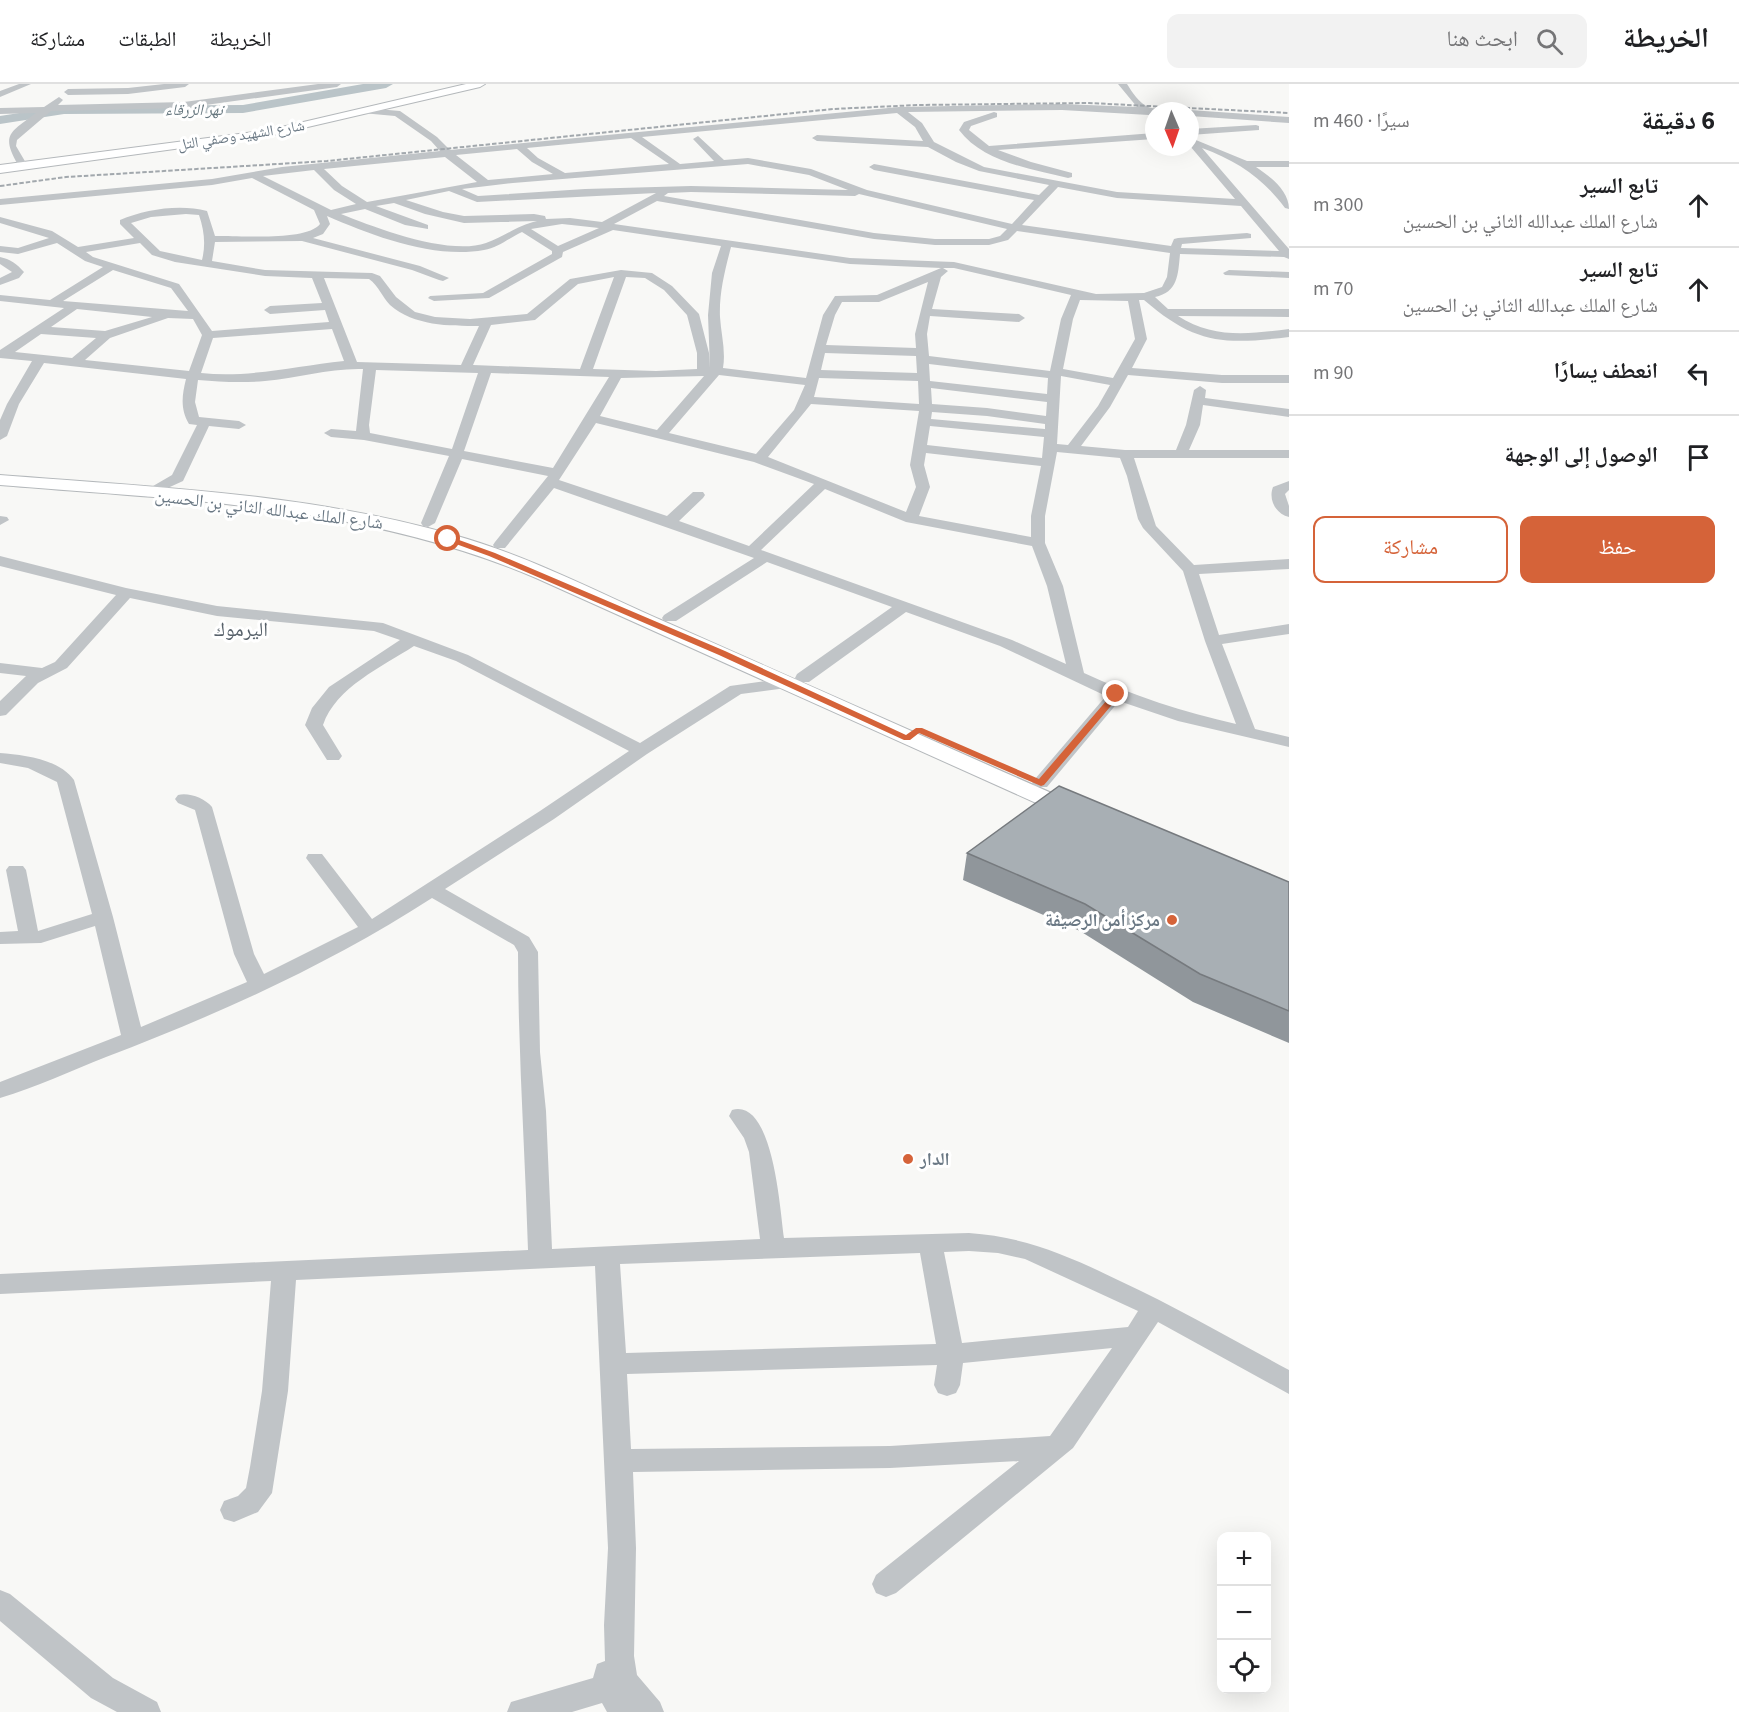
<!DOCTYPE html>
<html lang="ar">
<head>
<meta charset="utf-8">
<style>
	body { margin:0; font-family:"Source Sans 3","Noto Naskh Arabic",sans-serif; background:#f2f2f2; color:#202124; direction:rtl }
	.controls { position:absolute; right:18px; bottom:18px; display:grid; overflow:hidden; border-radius:12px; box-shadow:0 6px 24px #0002 }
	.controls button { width:54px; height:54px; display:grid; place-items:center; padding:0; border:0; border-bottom:2px solid #e0e0e0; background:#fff; color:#202124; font:30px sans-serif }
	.compass { position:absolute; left:1145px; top:18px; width:54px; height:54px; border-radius:50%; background:#fff; box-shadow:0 6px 24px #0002; rotate:178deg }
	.stop { position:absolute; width:18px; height:18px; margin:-14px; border:4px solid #d56339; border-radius:50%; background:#fff }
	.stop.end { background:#d56339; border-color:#fff; box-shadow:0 2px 6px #0008 }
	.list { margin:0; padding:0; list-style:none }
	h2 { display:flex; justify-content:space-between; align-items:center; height:78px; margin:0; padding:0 24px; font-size:26px }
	h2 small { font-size:20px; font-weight:400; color:#757577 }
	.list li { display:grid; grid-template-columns:39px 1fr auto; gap:18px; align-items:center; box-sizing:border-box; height:84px; padding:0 24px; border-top:2px solid #e0e0e0 }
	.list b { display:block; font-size:22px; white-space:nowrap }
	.list p { margin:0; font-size:20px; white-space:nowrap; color:#757577 }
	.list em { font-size:20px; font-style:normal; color:#757577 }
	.actions { display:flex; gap:12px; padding:18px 24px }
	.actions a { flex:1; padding:14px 0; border:2px solid #d56339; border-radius:12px; text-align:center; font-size:21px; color:#d56339 }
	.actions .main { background:#d56339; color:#fff }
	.icon { flex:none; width:33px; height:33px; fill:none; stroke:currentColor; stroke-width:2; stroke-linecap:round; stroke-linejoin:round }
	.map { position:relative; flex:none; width:1289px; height:1628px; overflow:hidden; direction:ltr }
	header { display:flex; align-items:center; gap:36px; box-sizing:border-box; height:84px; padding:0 30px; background:#fff; border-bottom:2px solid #e0e0e0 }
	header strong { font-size:28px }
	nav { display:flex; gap:33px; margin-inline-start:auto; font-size:21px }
	.search { width:420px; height:54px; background:#f2f2f2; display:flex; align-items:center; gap:15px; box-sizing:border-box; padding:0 21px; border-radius:12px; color:#757577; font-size:22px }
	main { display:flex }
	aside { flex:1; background:#fff }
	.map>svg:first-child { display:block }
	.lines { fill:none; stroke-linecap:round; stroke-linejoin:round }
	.river { fill:#bac4c8; fill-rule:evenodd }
	.major-casing { stroke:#b4b8bb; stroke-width:2 }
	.minor { fill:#c0c4c7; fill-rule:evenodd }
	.major { fill:#fff; fill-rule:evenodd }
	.rail { stroke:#a2a8ad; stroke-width:2; stroke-dasharray:4.5 2; stroke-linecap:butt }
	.wall { fill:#90969b }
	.building { fill:#a8afb4; stroke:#767a7e; stroke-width:1.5 }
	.route { fill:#d56339 }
	.poi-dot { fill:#d56339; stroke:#fff; stroke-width:2 }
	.labels { text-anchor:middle; stroke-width:6; stroke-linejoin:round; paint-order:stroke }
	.far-street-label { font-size:15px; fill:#6a7884; stroke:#fff }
	.far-water-label { font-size:16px; font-style:italic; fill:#66777f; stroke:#fff }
	.street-label { font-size:18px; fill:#6a7884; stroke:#fff }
	.poi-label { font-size:18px; font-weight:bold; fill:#6a7884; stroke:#fff; text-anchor:end }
	.neighbourhood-label { font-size:20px; fill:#57616a; stroke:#fff }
</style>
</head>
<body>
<header>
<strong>الخريطة</strong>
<div class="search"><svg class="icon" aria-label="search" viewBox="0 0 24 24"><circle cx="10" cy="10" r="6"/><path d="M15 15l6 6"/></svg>ابحث هنا</div>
<nav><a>الخريطة</a><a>الطبقات</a><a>مشاركة</a></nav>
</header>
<main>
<aside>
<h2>6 دقيقة<small>سيرًا · 460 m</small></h2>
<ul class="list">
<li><svg class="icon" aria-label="ahead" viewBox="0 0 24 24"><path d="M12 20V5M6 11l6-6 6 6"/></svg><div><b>تابع السير</b><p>شارع الملك عبدالله الثاني بن الحسين</p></div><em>300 m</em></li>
<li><svg class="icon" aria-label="ahead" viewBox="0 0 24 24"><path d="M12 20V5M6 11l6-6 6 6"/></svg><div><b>تابع السير</b><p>شارع الملك عبدالله الثاني بن الحسين</p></div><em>70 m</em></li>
<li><svg class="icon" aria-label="left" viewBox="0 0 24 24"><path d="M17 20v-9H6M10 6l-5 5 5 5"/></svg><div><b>انعطف يسارًا</b></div><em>90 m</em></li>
<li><svg class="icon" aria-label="arrive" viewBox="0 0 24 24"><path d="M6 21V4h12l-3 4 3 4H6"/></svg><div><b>الوصول إلى الوجهة</b></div></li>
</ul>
<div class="actions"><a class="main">حفظ</a><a>مشاركة</a></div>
</aside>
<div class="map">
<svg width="1289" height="1628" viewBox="0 0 1289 1628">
	<rect width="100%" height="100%" fill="#f8f8f6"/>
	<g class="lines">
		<path class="river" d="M363 0H393L386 4 243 29 64 30 0 40V32L64 22 243 21Z"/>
		<g class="major-casing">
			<path id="major" d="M466 0H485L480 3 269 52 0 89V81L269 46Z
				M0 391C152 403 307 409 454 451 526 471 593 506 661 536 802 597 941 661 1081 722L1084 727 1081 732 1073 734 1065 732 536 494C366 421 181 416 0 401Z"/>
		</g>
		<path class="minor" d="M19 0H31L0 13V7Z
			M164 0H189L185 3 128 10 68 11 64 8 68 5 128 4Z
			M318 0H341L337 3 184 24 51 27 17 56 16 62 26 79 21 82 18 81C0 50 11 48 36 29L0 30V24L44 23 59 13 63 16 58 21 184 18Z
			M1118 0H1127C1132 8 1139 19 1148 23 1155 26 1162 23 1169 27H1154V29L1149 31 1062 26 908 28 922 39 934 58 984 83 1117 108 1235 115 1190 62 1191 54 1247 77H1289V83H1256C1271 93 1289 107 1289 125L1285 124C1263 94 1237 77 1202 64L1289 165V175L1284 173 1180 170C1178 191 1178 208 1155 213L1168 225H1289V233L1178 232C1213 255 1250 250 1289 245V253C1223 261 1195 260 1144 216H1139L1147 255 1132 284 1222 291H1289V299H1222L1128 291 1110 323 1081 362 1125 366H1176L1186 341 1194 306 1200 302 1206 306 1205 314 1289 325V333L1203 321 1200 341 1189 366H1289V374H1134L1156 442 1194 481 1289 475V485L1199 490 1219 551 1289 540V550L1222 560 1255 645 1289 653V663L1178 637 1119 617 1047 703H1035L1032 699 1035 695 1106 612 1000 562 906 528 809 598H797L795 594 797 590 892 523 767 478 676 537H664L662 534 664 531 754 474 554 404 505 464H495L493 461 495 458 548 392 462 375 435 439 428 443 423 442 421 439 449 372 364 356 331 353 324 349 331 345 356 347 363 285C330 284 298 294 265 297 242 299 221 298 198 296L195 318 199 333 239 337 246 341 239 345 209 342 183 397 148 413 141 409 172 391 197 341 189 340C180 325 182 311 186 295L44 279 19 320 7 352 0 356V336L7 320 32 277 0 274V266L64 224 0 217V211L50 216 103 183 85 177 57 159 18 170 0 168V162L18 164 49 154 0 139V133L52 147 78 163 134 154 120 140V136C146 125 180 120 207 127L215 152C238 151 306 158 320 140L314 126 252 94 212 101 0 121V115L212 95 282 83 440 67 431 57 395 32 362 29 360 27 365 24 400 27 437 53 450 66 899 23 1062 20 1137 23ZM897 29 915 43 923 57 817 51 812 54 817 57 928 63 956 78 979 87 1049 101 1039 111 874 80 869 83 874 86 1034 116 1012 140 867 106 811 85 748 74 724 76 698 52 693 55 714 77 680 80 642 53ZM631 54 669 80 565 89 538 74 527 64ZM517 65 532 78 553 90 488 96 456 71ZM445 73 477 98 367 118 342 102 324 85ZM748 80 809 91 848 106 691 102 585 105 478 112 462 105 513 99ZM314 86 334 106 356 120 331 126 263 92ZM1058 103 1117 114 1241 122 1279 167 1181 164 1182 160 1251 154V150L1247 149 1178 154 1174 155 1171 162 1022 141ZM449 107 477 118 656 109 602 138 570 134 546 135 545 132 534 130 464 132 443 128 406 116ZM691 108 855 112 859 110 1007 145 1000 152 989 155H935L874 149 664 112 668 109ZM657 117 874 155 935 161H989L1008 156 1017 147 1170 169 1167 193 1162 203 1144 209 1096 210 954 178 850 174 614 140ZM394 119 425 130 464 139 537 137C518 141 504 153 486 159 449 172 376 144 341 130L365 125 405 141 428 145V141L376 122ZM186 130 199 131C204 146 206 160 202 176L160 167 131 139 151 133ZM327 132C373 152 433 175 484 166 498 164 509 154 522 148L552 167V170L483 209 430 212 428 214 434 217 489 214 562 173 563 168 613 146 721 162 712 189 708 231 710 284 709 269 699 230 672 202 652 189 621 186 570 195 527 230 470 235 435 233 415 228 396 213 380 192 372 189 265 186 212 177 215 158 302 157 412 186 439 196 443 197 449 194 420 182 313 154 323 150 330 140ZM562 140 599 144 558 162 531 145ZM140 159 152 171 175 178 265 192 312 194 322 219 270 222 264 226 270 230 325 226 329 238 212 247 179 200 93 173 86 168ZM731 163 850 180 941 184 877 211 835 212 823 231 806 294 723 284C726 267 721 250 720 233 719 209 725 186 731 163ZM943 184H954L1071 211 1061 235 1050 287 929 272 927 250 930 232 1019 238 1025 234 1019 230 932 225 941 193 948 187ZM113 186 171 204 188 227 63 217ZM614 193 580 285 473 281 491 241 535 236 578 200ZM626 193 645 194 664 206 687 231 697 269V285L656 287 593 285ZM324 194 369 195C379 202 382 213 390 221 414 242 449 242 479 242L461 281 357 278ZM928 198 915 250 916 264 826 261 835 231 842 218H879ZM1080 216 1128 217 1135 255 1113 294 1063 285 1073 235ZM77 225 152 233 105 247 51 243ZM168 234 193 235 202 251 189 287 85 276 110 254ZM332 245 344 277C296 282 250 294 201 289L213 254ZM41 250 96 254 72 274 15 268ZM825 269 916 272 917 289 821 286ZM929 280 1048 294 1047 310 930 297ZM376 286 478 289 452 365 370 349 369 341ZM491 289 609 293 553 384 464 367ZM719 291 805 301 794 326 756 370 669 349ZM704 292 657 346 600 332 621 294ZM1061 292 1110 301 1098 322 1068 361 1057 360ZM819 294 918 297 919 320 814 313ZM931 304 1047 318 1046 332 987 324 932 320ZM811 320 919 327 910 381 916 403 906 428 768 373ZM932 328 987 332 1045 340V345L931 335ZM596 339 754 378 814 400 749 462 679 437 703 414 705 411 703 408H693L667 432 559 396ZM930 342 1044 353 1042 374 927 361ZM1057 368 1120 374 1127 392 1138 435 1143 444 1183 487 1205 557 1236 640C1184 628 1133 612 1084 589L1063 502 1045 459V432ZM926 369 1041 382 1031 432V453L919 432 930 403 924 381ZM825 405 906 438 1032 462 1047 502 1066 580 1012 556 761 466Z
			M1190 26 1289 33V39L1190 32V27H1187Z
			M994 28 997 29V33L971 42 969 46 989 62 1154 49V55L998 66 1031 78 1072 89V93L1068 94C1031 85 983 78 959 46L964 38Z
			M1256 41 1259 42V46L1190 51V45Z
			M0 173C10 175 17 180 24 188L19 194 0 201V194L12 188 0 180Z
			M1229 186 1289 188V194L1225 191 1223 189Z
			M1289 397V406L1285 410 1289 422V433C1276 430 1268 416 1273 403Z
			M0 432 7 433 9 436 0 441Z
			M0 472 126 504 217 522 383 539 468 571 640 659 730 602 788 594 794 595 796 599 794 603 741 610 647 670 554 735 445 805 529 853 538 868 540 968 546 1027 552 1165 760 1155 749 1068 744 1054 729 1032 732 1026C774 1014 780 1128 784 1154L969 1149C1026 1153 1069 1172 1120 1197 1178 1224 1233 1256 1289 1286V1310L1158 1238 1073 1364 896 1509 886 1513 876 1509 872 1500 876 1491 1019 1377 890 1384 633 1388 636 1464 634 1572 637 1591 660 1618 664 1628H607L602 1619 572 1628H507L511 1618 593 1594 597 1580 605 1577 604 1541 608 1464 595 1182 296 1196 288 1307 272 1409 258 1428 234 1438 224 1435 220 1426 224 1417 238 1412 246 1404 250 1383 262 1307 271 1197 0 1210V1190L528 1166C525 1067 518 968 518 868L514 861 432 814C330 880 219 930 106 973 71 987 36 1003 0 1014V998L121 951 95 842 41 859 0 860V848L18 847 6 786 9 782H23L26 786 38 847 92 830 57 698 28 684 0 679V669C24 671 59 675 74 696L113 833 141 943 247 898 234 870 195 726 178 719 175 715 178 711C188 708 205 714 212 723L254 870 264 890 358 843 306 774 308 770H322L372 835 540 727 629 667 456 577 414 562C382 583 336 603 323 641L342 672 339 676H327L305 641 312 624 329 603 400 556 374 547 217 532 130 514 67 584 38 599 6 631 0 632V617L26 592 0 589V579L42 584 55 578 116 511 0 482ZM969 1167 998 1169 1025 1175 1138 1227 1128 1243 962 1259 944 1168ZM920 1169 936 1260 626 1269 620 1180ZM1112 1264 1050 1352 890 1362 631 1365 627 1290 937 1281 934 1301 938 1309 947 1312 956 1309 960 1301 963 1279Z
			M0 1506 10 1510 113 1594 157 1618 161 1628H117L91 1614 0 1537Z"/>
		<use href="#major" class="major"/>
		<path class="rail" d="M0 102 66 93 327 77 833 25 918 21 1089 19 1289 29"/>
	</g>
	<path class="wall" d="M967 769 1289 798V959L1193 918 1080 847 963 796Z"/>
	<path class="building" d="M1059 702 1289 798V927L1200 890 1085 820 967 769Z"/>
	<path class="route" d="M448 452 495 469 725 567 906 651 916 644H922L1039 695 1113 609 1121 610 1044 701 1041 702 919 649 910 656H904L719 571 489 472 445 456Z"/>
	<g class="poi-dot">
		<circle cx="1172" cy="836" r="6"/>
		<circle cx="908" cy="1075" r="6"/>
	</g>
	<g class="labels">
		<g class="far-street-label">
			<text transform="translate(241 51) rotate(-9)" y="5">شارع الشهيد وصفي التل</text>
		</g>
		<g class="far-water-label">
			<text x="194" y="31">نهر الزرقاء</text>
		</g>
		<g class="street-label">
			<text transform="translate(269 425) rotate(7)" y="6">شارع الملك عبدالله الثاني بن الحسين</text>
		</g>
		<g class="poi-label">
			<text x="1160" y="842">مركز أمن الرصيفة</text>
			<text x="920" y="1081" text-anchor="start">الدار</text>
		</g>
		<g class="neighbourhood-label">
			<text x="241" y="552">اليرموك</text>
		</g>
	</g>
</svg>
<div class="controls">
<button>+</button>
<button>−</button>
<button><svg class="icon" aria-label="locate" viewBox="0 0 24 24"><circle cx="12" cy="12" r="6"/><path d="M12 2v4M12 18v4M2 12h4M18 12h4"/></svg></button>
</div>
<svg class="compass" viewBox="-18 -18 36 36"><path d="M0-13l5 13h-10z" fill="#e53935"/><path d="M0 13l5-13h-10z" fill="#757577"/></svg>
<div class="stop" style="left:448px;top:455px"></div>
<div class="stop end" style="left:1116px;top:610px"></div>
</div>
</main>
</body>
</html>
